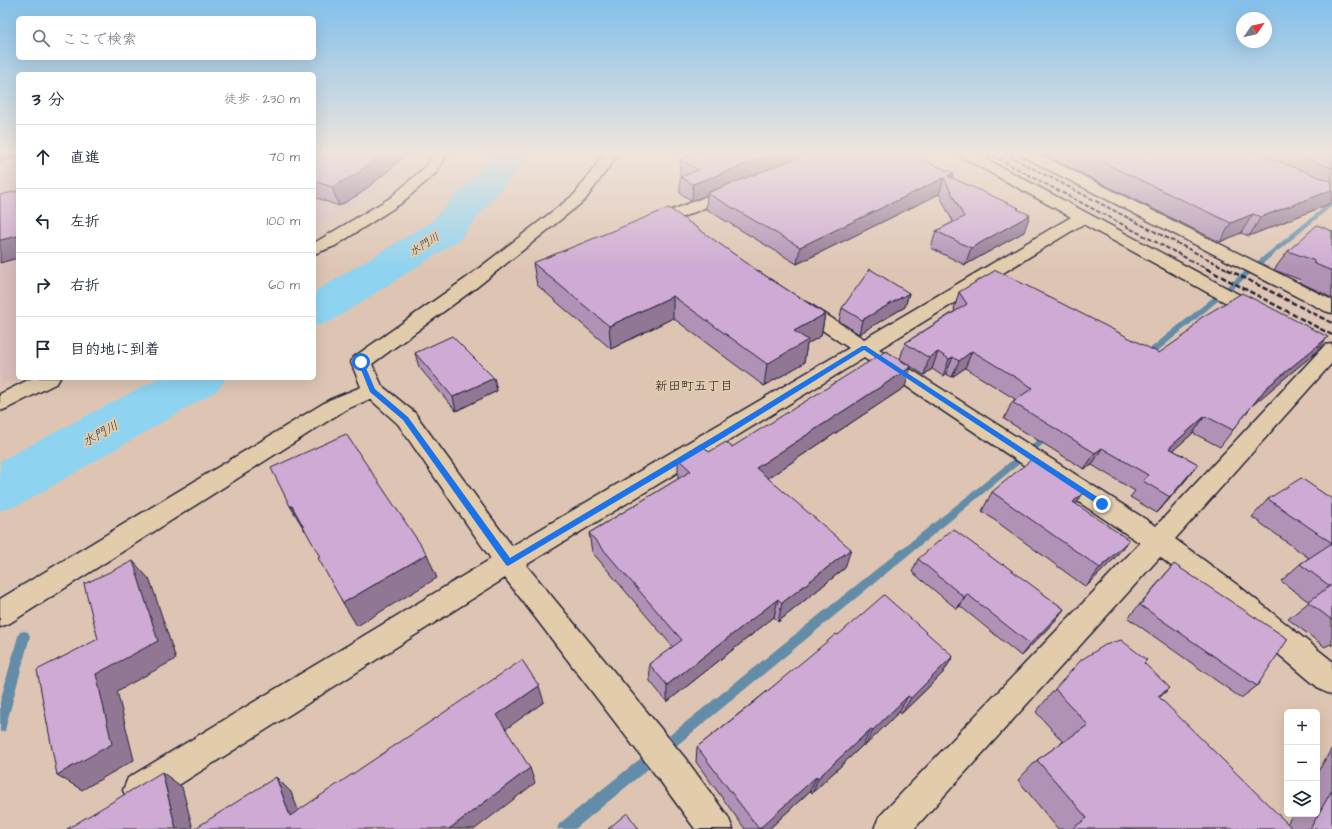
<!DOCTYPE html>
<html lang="ja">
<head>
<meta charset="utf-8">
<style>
	body { margin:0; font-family:"Architects Daughter","Klee One",sans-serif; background:#f6f6f7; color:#1f2937 }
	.controls { position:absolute; right:12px; bottom:12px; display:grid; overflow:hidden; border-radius:6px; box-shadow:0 4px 16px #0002 }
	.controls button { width:36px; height:36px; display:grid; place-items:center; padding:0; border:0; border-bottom:1px solid #e0e1e3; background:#fff; color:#1f2937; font:20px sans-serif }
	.compass { position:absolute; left:1236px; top:12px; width:36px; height:36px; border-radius:50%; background:#fff; box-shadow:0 4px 16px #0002; rotate:56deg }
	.stop { position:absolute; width:12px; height:12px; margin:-9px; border:3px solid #1a73e8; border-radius:50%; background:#fff }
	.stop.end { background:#1a73e8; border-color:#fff; box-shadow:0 1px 4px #0008 }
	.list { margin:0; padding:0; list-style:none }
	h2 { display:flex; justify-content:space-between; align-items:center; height:52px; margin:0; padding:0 16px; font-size:17px }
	h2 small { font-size:13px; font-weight:400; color:#747a83 }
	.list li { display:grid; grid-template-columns:26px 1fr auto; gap:12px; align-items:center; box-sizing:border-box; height:64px; padding:0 16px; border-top:1px solid #e0e1e3 }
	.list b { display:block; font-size:15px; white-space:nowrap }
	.list em { font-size:13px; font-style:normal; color:#747a83 }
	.icon { flex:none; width:22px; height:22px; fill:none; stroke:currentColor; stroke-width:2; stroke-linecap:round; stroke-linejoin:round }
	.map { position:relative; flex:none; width:1332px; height:829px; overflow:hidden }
	.search { position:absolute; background:#fff; box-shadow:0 4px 16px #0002; left:16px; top:16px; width:300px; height:44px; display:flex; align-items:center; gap:10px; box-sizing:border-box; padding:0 14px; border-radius:6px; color:#747a83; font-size:15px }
	.panel { position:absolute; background:#fff; box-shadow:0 4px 16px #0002; left:16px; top:72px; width:300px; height:308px; border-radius:6px }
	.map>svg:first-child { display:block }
	.built { fill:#d9bdbd }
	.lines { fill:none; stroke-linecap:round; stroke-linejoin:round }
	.stream { fill:#638ca8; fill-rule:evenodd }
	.river { fill:#8ed3f0; fill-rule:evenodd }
	.street-casing { stroke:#22223b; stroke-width:3 }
	.street { fill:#e2ccab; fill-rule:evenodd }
	.rail-far1 { stroke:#22223b; stroke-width:2; stroke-dasharray:4.5 2; stroke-linecap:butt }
	.rail { stroke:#22223b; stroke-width:2.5; stroke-dasharray:5.5 2.5; stroke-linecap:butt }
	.wall { fill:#b192b6; stroke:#22223b }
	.shaded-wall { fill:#907794; stroke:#22223b }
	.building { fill:#ceaad4; stroke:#22223b }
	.route { fill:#1a73e8 }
	.labels { text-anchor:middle; stroke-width:4; stroke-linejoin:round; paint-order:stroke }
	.far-water-label { font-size:11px; font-style:italic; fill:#323d56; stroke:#e2ccab }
	.neighbourhood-label { font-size:13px; fill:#22223b; stroke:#e2ccab }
	.water-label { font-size:13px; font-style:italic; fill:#323d56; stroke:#e2ccab }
</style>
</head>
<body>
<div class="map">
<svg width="1332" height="829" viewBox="0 0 1332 829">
	<rect width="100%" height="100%" fill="#dec5b3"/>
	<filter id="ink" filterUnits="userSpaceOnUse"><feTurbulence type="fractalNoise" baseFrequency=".025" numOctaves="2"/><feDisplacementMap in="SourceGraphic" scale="8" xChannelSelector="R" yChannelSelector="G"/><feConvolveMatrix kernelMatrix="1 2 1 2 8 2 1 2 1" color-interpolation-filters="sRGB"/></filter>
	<g filter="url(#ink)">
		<path class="built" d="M0 153H18V378L0 387Z
			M314 153H423L412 168 314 231Z"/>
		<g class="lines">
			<path class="stream" d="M1332 201V206L1148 359H1142L1141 357 1142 355Z
				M1049 432 1052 433 1054 435 1052 437 575 829H557L559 824 1046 433Z
				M24 631 28 632 30 636 6 726 5 731 0 732V702L18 636 20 632Z"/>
			<path class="river" d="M495 153H531L459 240 330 322 314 326V292L431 222Z
				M159 378H226L218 390 21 504 0 511V461Z"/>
			<g class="street-casing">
				<path id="street" d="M434 153H448L436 173 400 204 335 246 314 254V243L390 198 425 167Z
					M605 153H619L585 200 477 287 372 364 382 386 414 412 512 546 849 348 791 309 789 305 791 301 798 299 805 301 864 339 1071 217 960 156 958 153H975L1266 309 1268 313 1266 317 1259 319 1252 317 1083 224 879 349 1156 526 1325 345 1332 344V363L1175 539 1240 587 1332 661V695L1321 690 1220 605 1160 557 914 829H874L879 817 1140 543 864 358 526 565 685 758 728 817 733 829H695L661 782 505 578 152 802 140 807 128 802 123 790 128 778 491 559 398 424 370 399 345 410 10 623 0 627V599L329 400 361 387 351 362 354 357 465 279 575 194Z
					M1020 153H1037L1332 300V313L1325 311 1022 156Z
					M735 185 740 187 743 190 740 193 678 219 689 228 687 231C676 234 664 227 658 218L660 215Z
					M32 378H60L57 383 8 408 0 411V394Z"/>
			</g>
			<use href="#street" class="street"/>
			<path class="rail-far1" d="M987 153 1209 270
				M1003 153 1229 270"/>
			<path class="rail" d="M1207 269 1332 335
				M1227 269 1332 323"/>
		</g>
		<path class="wall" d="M314 153H409L361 193 339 206 314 197Z
			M1043 153H1332V200L1329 204 1249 236 1241 233 1220 242 1042 154Z
			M680 160 952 178 1018 210 1024 232 965 265 931 248 936 231 953 222 939 194 797 264 706 209 707 195 692 201 680 193V177H682L680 176Z
			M1332 231V299L1325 294 1299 282 1301 280 1274 270 1288 251Z
			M533 263 758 271 825 314 821 336 807 344 804 363 764 386 673 318 611 349 537 285Z
			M959 292 1159 353H1315L1253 404 1220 447 1193 433 1173 450 1198 464 1185 481 1157 513 1130 497 1135 491 1092 465 1084 469 1004 419 1012 402 1015 399 965 368 952 377 946 374 943 376 932 369 924 375 900 359 905 343 955 311 954 309Z
			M909 293 905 307 859 334 839 321 842 308Z
			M415 353 494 378 497 391 456 411 419 367Z
			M905 387 768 478 845 568 778 622 774 617 667 702 650 681 649 664 673 647 592 552 589 533 678 479V459L732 447Z
			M992 492 1076 504 1114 559 1086 587 982 511Z
			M1268 499H1332V646L1330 644 1325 647 1288 619 1309 602 1281 581 1300 564 1309 558 1252 517Z
			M918 559 1002 565 1064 609 1054 622 1021 656 960 606 957 609 912 572Z
			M1174 564 1257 686 1241 698 1128 618Z
			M838 635 953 656 943 673 901 714 899 712 865 746 863 745 812 793 810 791 769 829H745L696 762 697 747Z
			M1144 663 1159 698 1287 824 1293 814H1317V773L1332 748V829H1058L1018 780 1037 760 1063 742 1036 712 1055 689Z"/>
		<path class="shaded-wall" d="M0 153H18V157L0 161Z
			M383 153H409L361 193 339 206 332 187Z
			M777 153H815L707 193V195L692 201 693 184Z
			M954 173 949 188 948 176Z
			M944 178 939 194 797 264 800 247Z
			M1332 190V200L1329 204 1249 236 1261 217Z
			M1253 214 1241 233 1220 242 1231 223Z
			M1030 215 1024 232 965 265 971 248Z
			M18 236V258L0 263V240Z
			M909 293 905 307 859 334 862 320Z
			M673 296V318L611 349 609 326Z
			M825 314 821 336 807 344 804 363 764 386 767 364 794 331Z
			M1328 337 1315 353 1253 405 1266 388Z
			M972 351 965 368 952 377 959 361Z
			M938 352 932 369 924 375 929 358Z
			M953 357 946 374 943 376 949 359Z
			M911 367 905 387 753 488 756 468Z
			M494 378 497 391 456 411 453 397Z
			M1205 416 1193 433 1157 465 1169 448Z
			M1102 448 1092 465 1084 469 1095 453Z
			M1198 464 1185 481 1157 513 1170 497Z
			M1083 493 1071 512 1073 502Z
			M290 506H292L306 530 305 531Z
			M1129 540 1114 559 1086 587 1100 568Z
			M851 549 845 568 778 622 782 603Z
			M427 554 437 578 357 626 343 603Z
			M133 561 150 580 176 659 117 691 134 760 82 790 57 775 96 674Z
			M967 594 960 606 957 609 964 597Z
			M778 599 774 617 667 702V685Z
			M1064 609 1054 622 1021 656 1030 644Z
			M953 656 943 673 901 714 911 698Z
			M539 686 544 702 503 731 497 715Z
			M1170 688 1146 710 1158 696Z
			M908 696 899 712 865 746 873 730Z
			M871 729 863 745 812 793 818 778Z
			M530 768 535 783 475 829H449Z
			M162 772 182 787 193 829H176Z
			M817 776 810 791 769 829H758Z
			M276 777 291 792 306 829 290 816Z"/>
		<path class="building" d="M314 153H383L355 175 332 187 314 181Z
			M698 153H777L693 184 680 177 699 170 680 160Z
			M810 153H905L954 173 948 176 1019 208 1017 209 1030 215 971 248 936 231 964 217 944 178 800 247 707 193Z
			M1083 153H1257L1332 182V190L1261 217 1253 214 1231 223Z
			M1291 153H1332V168Z
			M18 191V236L0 240V195Z
			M669 208 758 271 825 314 794 331 808 340 767 364 673 296 609 326 533 263Z
			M1317 225 1332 231V271L1313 263 1315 261 1288 251Z
			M870 269 909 293 862 320 842 308Z
			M996 270 1159 353 1188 333 1199 319 1242 293 1328 337 1266 388 1233 430 1205 416 1169 448 1198 464 1170 497 1143 481 1148 475 1102 448 1095 453 1012 402 1033 388 972 351 959 361 953 357 949 359 938 352 929 358 905 343 967 304 959 292Z
			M452 336 494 378 453 397 415 353Z
			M886 351 911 367 756 468 851 549 782 603 778 599 667 685 649 664 682 640 589 533 691 471 678 459 701 444 709 452 726 442 732 447Z
			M346 434 427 554 343 603 318 558 320 557 292 506H290L271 468Z
			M1032 459 1083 493 1073 502 1129 540 1100 568 992 492Z
			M1301 478 1332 499V620L1308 602 1330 586 1300 564 1332 543 1268 499Z
			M953 529 1002 565 1003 564 1064 609 1030 644 967 594 964 597 918 559Z
			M133 561 158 641 96 674 112 744 57 775 37 670 98 639 84 584Z
			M1174 564 1288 639 1257 686 1140 605Z
			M884 595 953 656 911 698 908 696 873 730 871 729 818 778 817 776 759 829 697 747 753 703 836 634 838 635Z
			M1121 640 1147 660 1144 663 1170 688 1158 696 1293 829H1072L1087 818 1037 760 1088 725 1055 689 1081 660 1105 645Z
			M522 660 539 686 497 715 530 768 449 829H194L276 777 290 816Z
			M162 772 176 829H67Z
			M1332 790V829H1310Z
			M627 813 639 829H608Z"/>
	</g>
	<linearGradient id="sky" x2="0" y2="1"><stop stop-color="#84c0eb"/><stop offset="0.57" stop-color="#f0e5dd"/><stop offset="1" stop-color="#f0e5dd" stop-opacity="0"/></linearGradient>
	<rect width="1332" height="269" fill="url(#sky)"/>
	<path class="route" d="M862 346H866L1105 502V506H1100L864 350 723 438 508 566 506 565 403 420 370 392 358 362 363 361 375 389 408 417 510 558 718 434Z"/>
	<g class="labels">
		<g class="far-water-label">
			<text transform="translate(424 244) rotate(-32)" y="4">水門川</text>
		</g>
		<g class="neighbourhood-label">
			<text x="694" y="390">新田町五丁目</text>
		</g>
		<g class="water-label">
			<text transform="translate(100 433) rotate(-29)" y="5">水門川</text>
		</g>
	</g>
</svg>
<div class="controls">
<button>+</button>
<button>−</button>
<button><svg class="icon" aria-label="layers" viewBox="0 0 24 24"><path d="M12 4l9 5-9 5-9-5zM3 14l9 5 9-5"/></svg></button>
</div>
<svg class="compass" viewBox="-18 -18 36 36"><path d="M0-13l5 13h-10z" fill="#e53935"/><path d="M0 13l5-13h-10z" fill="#747a83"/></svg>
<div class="stop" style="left:361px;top:362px"></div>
<div class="stop end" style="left:1102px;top:504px"></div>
<div class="search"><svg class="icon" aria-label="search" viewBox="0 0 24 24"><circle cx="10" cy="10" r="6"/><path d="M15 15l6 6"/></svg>ここで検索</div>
<section class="panel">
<h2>3 分<small>徒歩 · 230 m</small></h2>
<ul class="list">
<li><svg class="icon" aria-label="ahead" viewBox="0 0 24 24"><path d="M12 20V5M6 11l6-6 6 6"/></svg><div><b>直進</b></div><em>70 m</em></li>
<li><svg class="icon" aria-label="left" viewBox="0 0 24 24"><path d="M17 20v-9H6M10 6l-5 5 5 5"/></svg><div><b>左折</b></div><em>100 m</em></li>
<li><svg class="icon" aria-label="right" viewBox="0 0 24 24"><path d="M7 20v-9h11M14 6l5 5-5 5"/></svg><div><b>右折</b></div><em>60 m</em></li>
<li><svg class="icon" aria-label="arrive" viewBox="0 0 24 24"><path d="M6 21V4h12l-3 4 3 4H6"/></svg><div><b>目的地に到着</b></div></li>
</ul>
</section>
</div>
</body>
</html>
